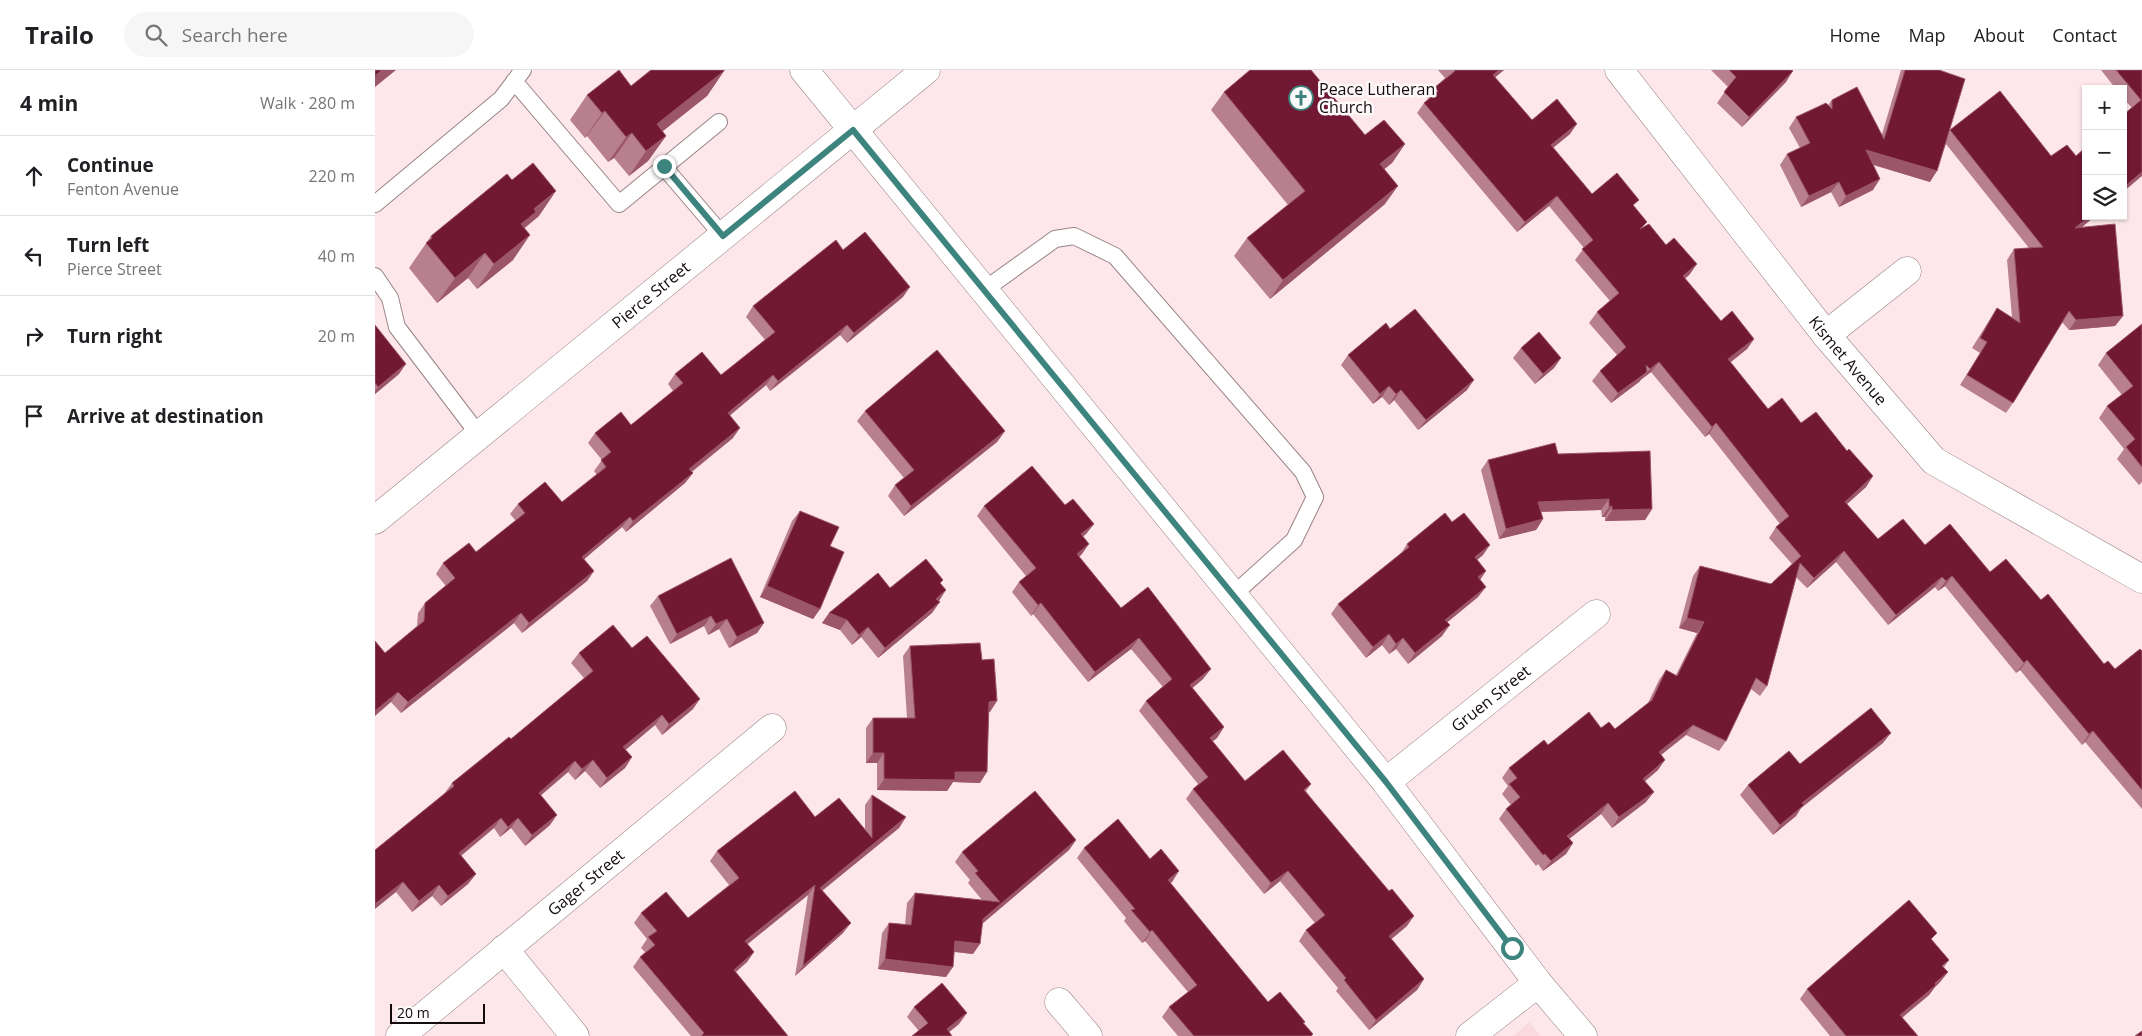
<!DOCTYPE html>
<html lang="en">
<head>
<meta charset="utf-8">
<style>
	body { margin:0; font-family:"Open Sans",sans-serif; background:#f6f6f6; color:#202124 }
	.controls { position:absolute; right:15px; top:15px; display:grid; overflow:hidden; border-radius:0px; box-shadow:0 1px 4px #0004 }
	.controls button { width:45px; height:45px; display:grid; place-items:center; padding:0; border:0; border-bottom:1px solid #e0e0e0; background:#fff; color:#202124; font:25px sans-serif }
	.scale { position:absolute; left:15px; bottom:12px; width:95px; box-sizing:border-box; padding-left:5px; border:2px solid #130b0d; border-top:0; font-size:14px; line-height:18px; white-space:nowrap; color:#130b0d; -webkit-text-stroke:4px #fef9fa; paint-order:stroke }
	.stop { position:absolute; width:15px; height:15px; margin:-11px; border:4px solid #3e847e; border-radius:50%; background:#fff }
	.stop.end { background:#3e847e; border-color:#fff; box-shadow:0 1px 5px #0008 }
	.list { margin:0; padding:0; list-style:none }
	h2 { display:flex; justify-content:space-between; align-items:center; height:65px; margin:0; padding:0 20px; font-size:21px }
	h2 small { font-size:16px; font-weight:400; color:#757577 }
	.list li { display:grid; grid-template-columns:32px 1fr auto; gap:15px; align-items:center; box-sizing:border-box; height:80px; padding:0 20px; border-top:1px solid #e0e0e0 }
	.list b { display:block; font-size:19px; white-space:nowrap }
	.list p { margin:0; font-size:16px; white-space:nowrap; color:#757577 }
	.list em { font-size:16px; font-style:normal; color:#757577 }
	.icon { flex:none; width:28px; height:28px; fill:none; stroke:currentColor; stroke-width:2; stroke-linecap:round; stroke-linejoin:round }
	.map { position:relative; flex:none; width:1767px; height:966px; overflow:hidden }
	header { display:flex; align-items:center; gap:30px; box-sizing:border-box; height:70px; padding:0 25px; background:#fff; border-bottom:1px solid #e0e0e0 }
	header strong { font-size:24px }
	nav { display:flex; gap:28px; margin-inline-start:auto; font-size:18px }
	.search { width:350px; height:45px; background:#f6f6f6; display:flex; align-items:center; gap:12px; box-sizing:border-box; padding:0 18px; border-radius:28px; color:#757577; font-size:19px }
	main { display:flex }
	aside { flex:1; background:#fff }
	.map>svg:first-child { display:block }
	.built { fill:#fadadf }
	.lines { fill:none; stroke-linecap:round; stroke-linejoin:round }
	.service-casing { stroke:#988386; stroke-width:18 }
	.minor-casing { stroke:#988386; stroke-width:29 }
	.tertiary-casing { stroke:#988386; stroke-width:29 }
	.service { stroke:#fff; stroke-width:16 }
	.minor { stroke:#fff; stroke-width:28 }
	.tertiary { stroke:#fff; stroke-width:28 }
	.wall { fill:#b8808f }
	.shaded-wall { fill:#9b566b }
	.building { fill:#711834; stroke:#9b566b }
	.route { stroke:#3e847e; stroke-width:6 }
	.labels { text-anchor:middle; stroke-width:5; stroke-linejoin:round; paint-order:stroke }
	.poi-label { font-size:16px; fill:#130b0d; stroke:#fef9fa; text-anchor:start }
	.street-label { font-size:16px; fill:#130b0d; stroke:#fef9fa }
</style>
</head>
<body>
<header>
<strong>Trailo</strong>
<div class="search"><svg class="icon" aria-label="search" viewBox="0 0 24 24"><circle cx="10" cy="10" r="6"/><path d="M15 15l6 6"/></svg>Search here</div>
<nav><a>Home</a><a>Map</a><a>About</a><a>Contact</a></nav>
</header>
<main>
<aside>
<h2>4 min<small>Walk · 280 m</small></h2>
<ul class="list">
<li><svg class="icon" aria-label="ahead" viewBox="0 0 24 24"><path d="M12 20V5M6 11l6-6 6 6"/></svg><div><b>Continue</b><p>Fenton Avenue</p></div><em>220 m</em></li>
<li><svg class="icon" aria-label="left" viewBox="0 0 24 24"><path d="M17 20v-9H6M10 6l-5 5 5 5"/></svg><div><b>Turn left</b><p>Pierce Street</p></div><em>40 m</em></li>
<li><svg class="icon" aria-label="right" viewBox="0 0 24 24"><path d="M7 20v-9h11M14 6l5 5-5 5"/></svg><div><b>Turn right</b></div><em>20 m</em></li>
<li><svg class="icon" aria-label="arrive" viewBox="0 0 24 24"><path d="M6 21V4h12l-3 4 3 4H6"/></svg><div><b>Arrive at destination</b></div></li>
</ul>
</aside>
<div class="map">
<svg width="1767" height="966" viewBox="0 0 1767 966">
	<rect width="100%" height="100%" fill="#fee7ea"/>
	<path class="built" d="M1154 952 1166 966H1138Z"/>
	<g class="lines">
		<g class="service-casing">
			<path id="service" d="M139 11 244 134 344 52
				M289 97 348 166
				M0 134 126 29 148 0
				M0 206 15 228 22 257 104 365
				M609 220 680 169 699 166 740 186 928 402 940 427 919 470 858 525"/>
		</g>
		<g class="minor-casing">
			<g id="minor">
				<path id="s1" d="M1244 0 1451 265 1559 391 1767 509"/>
				<path d="M1451 265 1532 201"/>
				<path id="s2" d="M0 450 551 0"/>
				<path id="s3" d="M1011 712 1221 544"/>
				<path d="M129 879 200 966"/>
				<path d="M684 932 713 966"/>
				<path id="s4" d="M25 966 397 658"/>
				<path d="M1095 966 1163 913"/>
			</g>
		</g>
		<g class="tertiary-casing">
			<path id="tertiary" d="M429 0 1011 712 1163 913 1208 966"/>
		</g>
		<use href="#service" class="service"/>
		<use href="#minor" class="minor"/>
		<use href="#tertiary" class="tertiary"/>
	</g>
	<path class="wall" d="M1063 0H1129L1120 7 1157 50 1195 64 1178 78 1217 124 1259 137 1268 157 1315 204 1310 209 1346 251 1379 269 1372 279 1355 292 1393 339 1426 353 1472 381 1498 406 1491 417 1472 434 1503 469 1550 475 1615 502 1666 530 1729 594 1740 599 1767 581V739L1710 672 1707 675 1645 600 1641 603 1570 516 1563 521 1560 517 1513 555 1461 492 1432 518 1421 507 1392 616 1385 626 1376 619 1351 671 1344 681 1311 665 1286 685 1283 700 1270 711 1271 732 1237 758 1226 744 1194 769 1198 773 1191 784 1168 801 1163 794 1161 796 1124 749 1131 739 1136 735 1127 724 1133 716 1127 708 1134 698 1173 675 1226 658 1240 659 1273 633 1284 610 1291 600 1301 605 1322 563 1304 558 1318 506 1325 496 1396 514 1417 494 1394 468 1401 457 1405 454 1334 364 1330 367 1276 302 1267 309 1264 312 1236 333 1217 311 1225 301 1242 285 1214 253 1222 242 1235 231 1200 190 1209 178 1174 136 1142 162 1042 43 1049 33 1054 29 1052 28 1059 18 1070 8Z
		M1336 0H1416L1411 12 1367 57 1342 33 1353 17Z
		M1526 0H1564L1575 60 1625 21 1720 146 1706 158 1748 246 1740 256 1694 260 1687 252 1638 333 1631 343 1585 315 1605 283 1597 278 1615 249 1622 238 1637 247 1632 190 1639 179 1654 178 1571 74 1555 112 1498 95V120L1464 137 1456 122 1426 137 1405 95 1412 84 1425 78 1414 58 1421 47 1453 35 1457 30 1507 64Z
		M1726 0H1767V106L1757 38 1748 28V19H1741Z
		M349 1 332 26 287 61 291 66 273 91 254 106 239 88 233 92 212 66 210 68 195 50 212 25 256 16Z
		M849 22 990 65 1030 74 1017 93 1009 99 1010 134 895 229 859 186 872 168 913 135 836 40Z
		M164 146 150 158 138 190 102 219 93 208 62 233 34 198 56 166Z
		M468 180 528 227 472 273 465 265 395 321 391 315 355 345 358 368 317 402 318 403 310 413 251 462 247 457 209 489 219 501 212 511 147 563 139 553 26 643 16 632 10 583 42 556 43 543 50 533 71 516 61 504 68 493 101 482 141 451 135 444 143 434 187 432 222 405 219 401 227 390 213 373 220 363 256 355 298 321 293 314 300 304 346 305 390 270 371 247 378 236Z
		M1767 254V412L1764 415 1742 389 1749 379 1724 348 1732 336 1747 325 1723 295 1731 283Z
		M0 255 24 304 0 324Z
		M1015 259 1092 320 1043 360 1019 330 1014 335 1007 327 998 334 966 295 973 285Z
		M1146 278 1186 288 1179 298 1160 314 1138 288Z
		M490 341 630 361 622 372 529 446 513 426 520 415 529 408 482 351Z
		M1183 384 1277 439 1270 450 1230 451V447H1227L1226 440 1166 442 1168 449 1161 460 1124 469 1106 400 1113 390Z
		M690 435 719 454 711 464 708 466 707 484 704 487 746 538 828 609 817 618 849 657 842 668 837 671 870 711 936 714 931 721 1032 856 1016 869 1049 909 1042 920 994 960 961 921 963 918 924 871 931 860 940 853 905 811 889 824 811 729 818 719 823 714 764 641 771 631 788 617 756 579 713 612 658 544 656 546 637 522 644 512 651 506 602 446 609 436Z
		M425 441 455 476 445 539 438 549 385 527 417 451Z
		M1032 474 1108 485 1102 490 1111 501 1105 510 1103 527 1072 552 1067 566 1033 594 1021 579 1014 584 1007 575 991 588 956 544 963 534 1025 485Z
		M568 510 565 513 564 531 557 543 503 588 486 567 477 575 465 560 447 553 515 518Z
		M283 526 389 553 382 563 354 578 344 559 333 565 329 556 295 574 275 536Z
		M535 576 607 590 615 642H613L605 713 578 712 572 721 502 720V693H491V658L498 648H532L528 586Z
		M257 578 318 639 287 665 280 655 250 680 257 687 250 698 225 718 210 701 200 710 193 702 166 725 175 755 150 776 136 758 125 767 119 758 86 786 101 804 93 814 66 836 57 826 37 842 21 822 69 724 77 713 136 669 209 608 196 593 204 583Z
		M1508 673 1426 738 1421 746 1398 765 1365 725 1373 715 1425 694Z
		M497 725 531 747 524 758 447 821 468 863 420 906 433 825 372 874 379 882 372 892 361 902 413 966H316L258 897 265 887 270 882 266 878 272 869 259 853 266 843 313 848 354 815 335 791 342 781 440 747 490 760V735Z
		M701 770 694 780 607 854 598 884 579 882 571 907 503 899 507 863 514 853 530 855 532 833 540 823 607 830 593 813 595 810 580 792 587 782Z
		M709 778 775 789 797 812 795 813 893 932 930 952 929 953 938 964 936 966H803L787 947 794 937 813 922 770 871 767 873 749 851 751 848 702 788Z
		M1557 870 1574 890 1569 897 1573 902 1565 912 1560 917 1554 925 1527 948 1543 966H1455L1425 929 1432 919Z
		M539 937 584 954 574 962 544 961 532 947Z"/>
	<path class="shaded-wall" d="M7 0H21L0 17V6Z
		M1124 0H1129L1111 15 1118 5Z
		M349 1 332 26 268 77 282 54Z
		M1418 1 1411 12 1367 57 1374 47Z
		M230 41 212 66 210 68 227 43Z
		M1202 54 1195 64 1169 85 1176 75Z
		M257 63 239 88 233 92 251 67Z
		M291 66 273 91 254 106 271 81Z
		M1030 74 1017 93 992 113 1005 94Z
		M1491 80 1562 101 1555 112 1483 90Z
		M1767 102V106L1748 122V118Z
		M1505 109 1498 120 1464 137 1471 126Z
		M1464 112 1456 122 1426 137 1434 126Z
		M1023 116 1010 134 895 229 908 210Z
		M181 121 164 146 149 158 146 154 159 139Z
		M1182 126 1174 136 1142 162 1150 152Z
		M1715 146H1720L1693 169 1700 158Z
		M155 165 138 190 102 219 119 194Z
		M110 183 93 208 62 233 80 208Z
		M1322 194 1315 204 1301 216 1308 206Z
		M535 217 528 227 472 273 479 263Z
		M1748 246 1740 256 1694 260 1701 250Z
		M472 255 465 265 395 321 403 311Z
		M1379 269 1372 279 1346 300 1353 289Z
		M1186 288 1179 298 1160 314 1168 304Z
		M1284 292 1276 302 1267 309 1275 299Z
		M31 294 24 304 0 324V321L3 317Z
		M1272 302 1264 312 1236 333 1243 323Z
		M398 305 391 315 346 353 353 343Z
		M1099 310 1092 320 1043 360 1051 350Z
		M1014 316 1007 327 998 334 1005 324Z
		M1026 320 1019 330 1014 335 1021 324Z
		M1341 353 1334 364 1330 367 1337 357Z
		M365 358 358 368 307 409 314 399Z
		M630 361 622 372 529 446 536 436Z
		M318 403 310 413 251 462 258 451Z
		M1498 406 1491 417 1463 442 1470 432Z
		M1234 429 1226 440 1156 442 1163 432Z
		M1237 436 1230 447H1227L1234 437Z
		M1277 439 1270 450 1230 451 1237 440Z
		M255 447 247 457 200 497 207 487Z
		M1168 449 1161 460 1124 469 1131 459Z
		M719 454 711 464 699 474 706 464Z
		M714 474 707 484 695 494 702 484Z
		M1115 475 1108 485 1093 497 1100 487Z
		M1469 481 1461 492 1432 518 1439 508Z
		M219 501 212 511 147 563 154 553Z
		M1111 501 1104 511 1103 507Z
		M1577 506 1570 516 1563 521 1571 511Z
		M1567 507 1560 517 1513 555 1521 545Z
		M392 516 445 539 438 549 385 527Z
		M1111 517 1103 527 1063 560 1070 550Z
		M571 520 564 531 554 539 561 529Z
		M565 532 557 543 503 588 510 578Z
		M666 533 658 544 656 546 663 535Z
		M146 543 139 553 26 643 33 632Z
		M454 543 472 550 465 560 447 553Z
		M336 546 329 556 295 574 302 564Z
		M1312 548 1329 552 1322 563 1304 558Z
		M352 549 344 559 333 565 341 554Z
		M389 553 382 563 354 578 362 567Z
		M1075 555 1067 566 1033 594 1040 583Z
		M493 557 486 567 477 575 484 565Z
		M1014 564 1007 575 991 588 998 577Z
		M764 568 756 579 713 612 720 602Z
		M1028 568 1021 579 1014 584 1021 574Z
		M1652 590 1645 600 1641 603 1649 593Z
		M836 599 828 609 808 626 815 615Z
		M23 622 16 632 0 646V641Z
		M325 629 318 639 287 665 294 654Z
		M622 631 615 642H606L614 632Z
		M287 645 280 655 241 688 248 677Z
		M1318 655 1311 665 1277 692 1284 682Z
		M849 657 842 668 828 679 835 668Z
		M1718 661 1710 672 1707 675 1714 664Z
		M1516 663 1508 673 1426 738 1421 746 1398 765 1405 755 1427 733Z
		M498 683H509L502 693H491Z
		M257 687 250 698 225 718 232 708Z
		M218 690 210 701 200 710 207 699Z
		M1290 690 1283 700 1261 719 1268 709Z
		M200 691 193 702 157 733 164 723Z
		M580 702H612L605 713 578 712 572 721 502 720 509 709Z
		M1279 722 1271 732 1237 758 1244 747Z
		M1233 733 1226 744 1185 776 1192 766Z
		M182 745 175 755 150 776 157 765Z
		M531 747 524 758 438 828 445 818Z
		M126 748 119 758 77 793 84 783Z
		M143 748 136 758 125 767 133 757Z
		M701 770 694 780 601 859 608 849Z
		M1198 773 1191 784 1168 801 1176 791Z
		M804 801 797 812 786 820 793 810Z
		M913 801 905 811 889 824 896 813Z
		M101 804 93 814 66 836 73 826Z
		M28 812 21 822 0 839V834Z
		M64 815 57 826 37 842 44 831Z
		M440 815 433 825 363 882 370 871Z
		M1039 846 1032 856 1007 877 1014 866Z
		M476 853 468 863 420 906 428 896Z
		M777 860 770 871 767 873 775 862Z
		M580 871 605 874 598 884 573 881Z
		M379 882 372 892 351 910 359 900Z
		M510 889 578 897 571 907 503 899Z
		M1573 902 1565 912 1560 917 1554 925 1518 955 1525 945Z
		M1049 909 1042 920 994 960 1001 950Z
		M592 943 584 954 569 966 572 959Z"/>
	<path class="building" d="M0 0H7L0 6Z
		M244 0 256 16 276 0H349V1L282 54 291 66 271 81 257 63 251 67 230 41 227 43 212 25Z
		M875 0H936L990 65 1009 50 1030 74 1005 94 1023 116 908 210 872 168 930 121 849 22Z
		M1079 0H1124L1118 5 1157 50 1182 29 1202 54 1176 75 1217 124 1242 103 1264 130 1258 135 1272 152 1265 159 1274 154 1291 175 1299 168 1322 194 1308 206 1346 251 1357 241 1379 269 1353 289 1393 339 1407 328 1426 353 1441 342 1472 381 1474 379 1498 406 1470 432 1503 469 1528 449 1550 475 1575 454 1615 502 1631 489 1666 530 1673 524 1729 594 1733 591 1740 599 1765 579 1767 581V720L1718 661 1714 664 1652 590 1649 593 1577 506 1571 511 1567 507 1521 545 1469 481 1439 508 1425 493 1392 616 1381 608 1351 671 1318 655 1284 682 1290 690 1268 709 1279 722 1244 747 1233 733 1192 766 1198 773 1176 791 1170 784 1168 785 1131 739 1145 727 1134 714 1142 708 1134 698 1169 670 1173 675 1214 642 1226 658 1234 652 1240 659 1277 630 1291 600 1302 606 1329 552 1312 548 1325 496 1396 514 1426 486 1401 457 1414 446 1341 353 1337 357 1284 292 1275 299 1271 295 1272 302 1243 323 1225 301 1251 277 1222 242 1244 223 1207 179 1218 170 1182 126 1150 152 1049 33 1063 21 1059 18 1080 1Z
		M1354 0H1416L1418 1 1374 47 1349 22 1361 7Z
		M1530 0H1564L1590 9 1562 101 1491 80 1505 109 1471 126 1464 112 1434 126 1412 84 1435 73 1421 47 1451 33 1457 39V30L1482 17 1509 69Z
		M1741 0H1767V102L1748 118V45L1766 30Z
		M1625 21 1676 86 1692 75 1701 86 1711 77V146H1715L1700 158 1740 154 1748 246 1701 250 1694 241 1638 333 1592 305 1612 272 1605 268 1622 238 1645 253 1639 179 1668 177 1575 60Z
		M158 93 181 121 159 139 161 142 146 154 155 165 119 194 110 183 80 208 51 173 57 168 56 166 132 104 137 110Z
		M490 162 535 217 479 263 472 255 403 311 398 305 353 343 365 358 314 399 318 403 258 451 255 447 207 487 219 501 154 553 146 543 33 632 23 622 0 641V571L10 583 49 551 50 533 80 508 68 493 94 473 101 482 150 443 143 434 170 412 187 432 231 397 226 390 236 382 220 363 246 342 256 355 308 313 300 304 327 282 346 305 400 262 378 236 461 170 468 180Z
		M1040 239 1099 310 1051 350 1026 320 1021 324 1014 316 1005 324 973 285 1011 253 1015 259Z
		M1767 254V397L1751 377 1760 369 1732 336 1758 316 1731 283Z
		M0 255 31 294 3 317 0 313Z
		M1164 262 1186 288 1168 304 1146 278Z
		M562 280 630 361 536 436 520 415 539 400 490 341Z
		M1180 373 1183 384 1275 381 1277 439 1237 440V436L1234 437V429L1163 432 1168 449 1131 459 1113 390Z
		M657 396 690 435 698 429 719 454 706 464 714 474 702 484 746 538 773 517 836 599 815 615 849 657 835 668 870 711 908 680 936 714 929 720 1014 821 1017 819 1039 846 1014 866 1049 909 1001 950 969 910 971 908 931 860 950 845 913 801 896 813 818 719 833 707 771 631 797 609 764 568 720 602 666 533 663 535 644 512 661 498 609 436Z
		M425 441 464 457 455 476 469 482 445 539 392 516Z
		M1070 443 1077 452 1089 443 1115 475 1100 487 1111 501 1103 507 1111 517 1070 550 1075 555 1040 583 1028 568 1021 574 1014 564 998 577 963 534 1034 477 1032 474Z
		M356 488 389 553 362 567 352 549 341 554 336 546 302 564 283 526Z
		M551 489 568 510 565 513 571 520 561 529 565 532 510 578 493 557 484 565 472 550 454 543 503 503 515 518Z
		M238 555 257 578 272 566 325 629 294 654 287 645 248 677 257 687 232 708 218 690 207 699 200 691 164 723 182 745 157 765 143 748 133 757 126 748 84 783 101 804 73 826 64 815 44 831 28 812 0 834V780L79 716 77 713 134 667 136 669 218 601 204 583Z
		M605 573 607 590 619 589 622 631 614 632 612 702H580V710L509 709V683H498V648H540L535 576Z
		M1496 638 1516 663 1427 733 1429 735 1405 755 1373 715 1414 681 1425 694Z
		M420 721 440 747 464 728 497 768V725L531 747 445 818 476 853 428 896 440 815 370 871 379 882 359 900 413 966H326L329 963 265 887 280 875 273 867 282 861 266 843 291 822 313 848 364 808 342 781Z
		M660 721 701 770 608 849 605 874 580 871 578 897 510 889 514 853 536 855 540 823 625 832 600 803 603 801 587 782Z
		M743 749 775 789 786 779 804 801 793 810 893 932 905 922 930 952 928 953 938 964 936 966H819L794 937 822 915 777 860 775 862 756 840 760 839 709 778Z
		M1534 830 1562 863 1556 869 1574 890 1567 896 1573 902 1560 913 1561 915 1525 945 1543 966H1471L1432 919Z
		M567 913 592 943 572 959 577 966H537L553 953 539 937Z
		M1767 961V966H1760Z"/>
	<g class="lines">
		<path class="route" d="M289 96 348 166 478 60 1011 712 1137 878"/>
	</g>
	<defs>
		<g id="church-ring" transform="scale(1.25)"><circle r="9.5" fill="#fef9fa" stroke="#3e847e" stroke-width="1.5"/><path d="M-1.2-6h2.4v3.5h3.3v2.4h-3.3V6h-2.4V-.1h-3.3v-2.4h3.3Z" fill="#3e847e"/></g>
	</defs>
	<g fill-rule="evenodd">
		<use href="#church-ring" x="926" y="28"/>
	</g>
	<g class="labels">
		<g class="poi-label">
			<text x="944" y="25">Peace Lutheran<tspan x="944" dy="18">Church</tspan></text>
		</g>
		<g class="street-label">
			<text dy="6" stroke="none"><textPath href="#s2" startOffset="356">Pierce Street</textPath></text>
			<text dy="6" stroke="none"><textPath href="#s1" startOffset="370">Kismet Avenue</textPath></text>
			<text dy="6" stroke="none"><textPath href="#s3" startOffset="134">Gruen Street</textPath></text>
			<text dy="6" stroke="none"><textPath href="#s4" startOffset="241">Gager Street</textPath></text>
		</g>
	</g>
</svg>
<div class="controls">
<button>+</button>
<button>−</button>
<button><svg class="icon" aria-label="layers" viewBox="0 0 24 24"><path d="M12 4l9 5-9 5-9-5zM3 14l9 5 9-5"/></svg></button>
</div>
<div class="scale">20 m</div>
<div class="stop" style="left:1137px;top:878px"></div>
<div class="stop end" style="left:289px;top:96px"></div>
</div>
</main>
</body>
</html>
